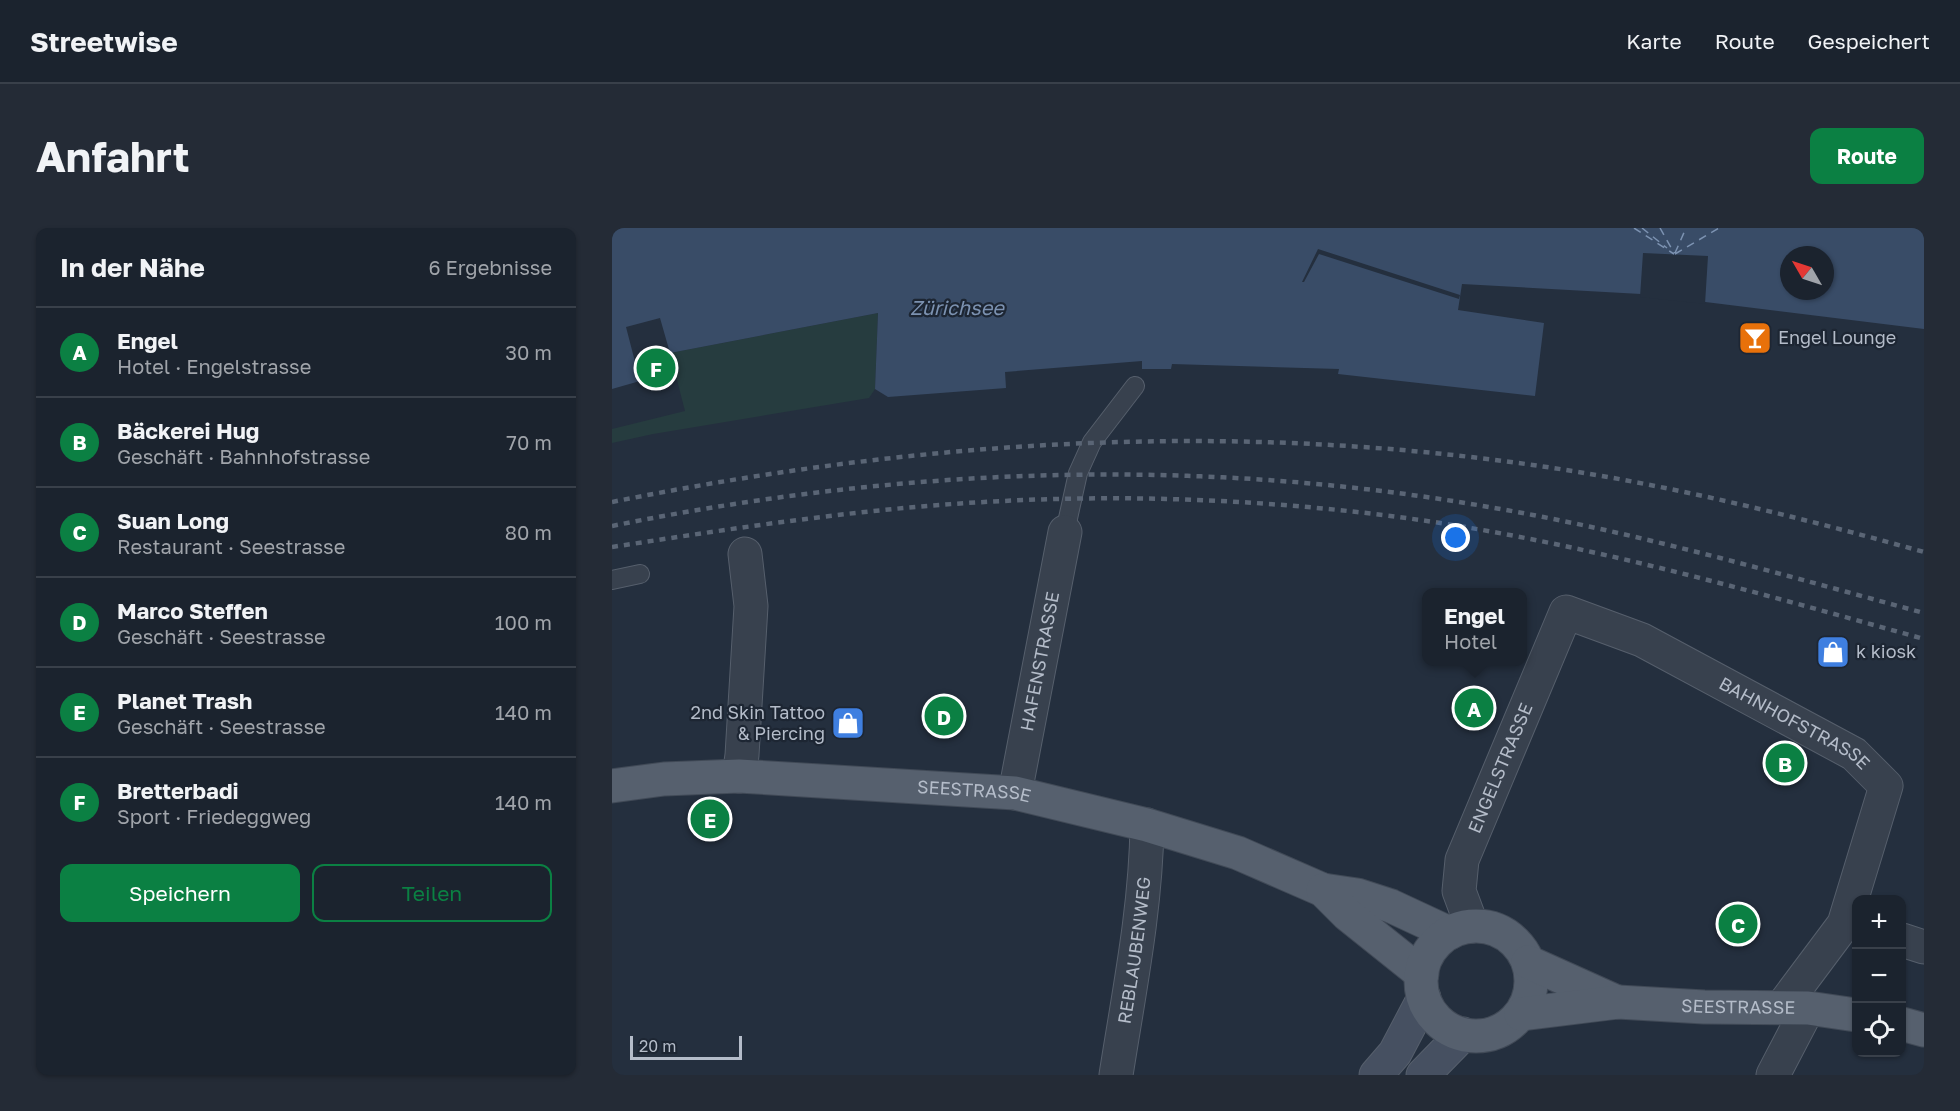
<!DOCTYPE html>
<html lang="de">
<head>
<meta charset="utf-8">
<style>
	body { margin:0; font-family:"Golos Text",sans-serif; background:#242b36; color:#f1f3f6 }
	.controls { position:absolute; right:18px; bottom:18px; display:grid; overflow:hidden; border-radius:12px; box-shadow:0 2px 4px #0004 }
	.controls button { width:54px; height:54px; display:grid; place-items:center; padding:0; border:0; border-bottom:2px solid #39404a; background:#1b232e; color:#f1f3f6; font:30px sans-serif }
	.compass { position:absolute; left:1168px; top:18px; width:54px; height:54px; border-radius:50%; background:#1b232e; box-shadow:0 2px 4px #0004; rotate:309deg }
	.scale { position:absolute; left:18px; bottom:15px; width:112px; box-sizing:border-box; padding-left:6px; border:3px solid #b4bcc9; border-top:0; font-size:16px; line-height:21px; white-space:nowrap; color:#b4bcc9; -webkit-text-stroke:4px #1d2633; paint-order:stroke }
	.you { position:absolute; left:844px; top:310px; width:21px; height:21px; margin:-15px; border:4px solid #fff; border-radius:50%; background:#1a73e8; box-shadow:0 0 0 9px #1a73e833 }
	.badge { display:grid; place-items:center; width:39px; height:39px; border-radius:50%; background:#0b8043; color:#fff; font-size:20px; font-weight:700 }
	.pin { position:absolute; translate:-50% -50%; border:3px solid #fff; box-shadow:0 2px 6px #0006 }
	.popup { position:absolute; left:810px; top:360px; width:105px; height:78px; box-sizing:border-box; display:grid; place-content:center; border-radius:12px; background:#1b232e; filter:drop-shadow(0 2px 4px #0005); font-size:20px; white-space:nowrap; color:#a0a4aa }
	.popup b { font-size:22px; color:#f1f3f6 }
	.popup::after { content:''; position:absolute; left:50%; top:100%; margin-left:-12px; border:12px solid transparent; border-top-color:#1b232e }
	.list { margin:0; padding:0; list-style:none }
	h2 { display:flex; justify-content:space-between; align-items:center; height:78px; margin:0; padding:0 24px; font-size:26px }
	h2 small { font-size:20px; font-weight:400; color:#a0a4aa }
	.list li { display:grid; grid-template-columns:39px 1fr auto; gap:18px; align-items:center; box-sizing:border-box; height:90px; padding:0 24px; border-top:2px solid #39404a }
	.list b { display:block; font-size:22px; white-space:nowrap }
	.list p { margin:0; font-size:20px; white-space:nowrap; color:#a0a4aa }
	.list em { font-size:20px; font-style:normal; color:#a0a4aa }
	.actions { display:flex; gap:12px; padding:18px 24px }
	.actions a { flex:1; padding:14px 0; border:2px solid #0b8043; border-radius:12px; text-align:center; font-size:21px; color:#0b8043 }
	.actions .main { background:#0b8043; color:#fff }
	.icon { flex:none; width:33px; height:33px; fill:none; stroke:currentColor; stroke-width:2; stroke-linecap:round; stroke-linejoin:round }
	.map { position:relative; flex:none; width:1312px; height:847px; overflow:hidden; border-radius:12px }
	header { display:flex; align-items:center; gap:36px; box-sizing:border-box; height:84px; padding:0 30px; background:#1b232e; border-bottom:2px solid #39404a }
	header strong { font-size:28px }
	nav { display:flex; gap:33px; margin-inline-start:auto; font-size:21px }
	.intro { display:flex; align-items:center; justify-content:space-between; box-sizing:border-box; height:144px; padding:0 36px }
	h1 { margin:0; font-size:42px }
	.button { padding:15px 27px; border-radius:12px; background:#0b8043; color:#fff; font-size:21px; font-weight:700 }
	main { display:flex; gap:36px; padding:0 36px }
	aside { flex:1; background:#1b232e; border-radius:12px; box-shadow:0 2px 4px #0004 }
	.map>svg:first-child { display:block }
	.green { fill:#263c3f }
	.water { fill:#394c67; fill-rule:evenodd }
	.pier { fill:#242f3e }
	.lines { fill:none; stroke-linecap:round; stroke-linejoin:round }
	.ferry { stroke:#7c92b1; stroke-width:1.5; stroke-dasharray:8 6; stroke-linecap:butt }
	.lane-casing { stroke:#565f6c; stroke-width:20 }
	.street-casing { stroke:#565f6c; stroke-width:35 }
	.secondary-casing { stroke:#565f6c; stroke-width:35 }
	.primary-casing { stroke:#414a57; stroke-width:35 }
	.lane { stroke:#38414e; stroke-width:18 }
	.street { stroke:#38414e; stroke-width:33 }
	.secondary { stroke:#465061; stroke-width:33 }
	.primary { stroke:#56606e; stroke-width:33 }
	.rail { stroke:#5a6575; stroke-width:4.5; stroke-dasharray:6 6; stroke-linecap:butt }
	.labels { text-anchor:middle; stroke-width:4.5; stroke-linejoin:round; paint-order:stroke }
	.poi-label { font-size:18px; fill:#b4bcc9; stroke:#1d2633; text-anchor:start }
	.street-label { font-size:18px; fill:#b4bcc9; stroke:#1d2633 }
	.water-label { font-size:20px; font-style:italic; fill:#7c92b1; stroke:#1d2633 }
</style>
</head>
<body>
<header>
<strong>Streetwise</strong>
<nav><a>Karte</a><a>Route</a><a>Gespeichert</a></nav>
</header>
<div class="intro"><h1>Anfahrt</h1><a class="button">Route</a></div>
<main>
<aside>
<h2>In der Nähe<small>6 Ergebnisse</small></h2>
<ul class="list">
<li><span class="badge">A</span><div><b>Engel</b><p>Hotel · Engelstrasse</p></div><em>30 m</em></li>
<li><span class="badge">B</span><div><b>Bäckerei Hug</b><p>Geschäft · Bahnhofstrasse</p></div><em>70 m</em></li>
<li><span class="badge">C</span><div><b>Suan Long</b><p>Restaurant · Seestrasse</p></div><em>80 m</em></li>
<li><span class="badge">D</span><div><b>Marco Steffen</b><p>Geschäft · Seestrasse</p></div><em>100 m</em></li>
<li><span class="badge">E</span><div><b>Planet Trash</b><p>Geschäft · Seestrasse</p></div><em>140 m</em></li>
<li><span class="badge">F</span><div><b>Bretterbadi</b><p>Sport · Friedeggweg</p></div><em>140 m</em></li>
</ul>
<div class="actions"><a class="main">Speichern</a><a>Teilen</a></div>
</aside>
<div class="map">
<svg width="1312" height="847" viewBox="0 0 1312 847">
	<rect width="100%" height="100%" fill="#242f3e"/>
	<path class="green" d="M266 85 263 161 257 170 41 206 0 215V201L73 183 58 125Z"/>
	<path class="water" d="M0 0H1312V101L1029 66 850 56 846 82 932 95 923 168 726 146 727 141 560 136 559 141H530V133L393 144 394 160 276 169 263 161 266 85 58 125 48 90 14 99 28 153 0 161ZM1177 27H1213V63H1177Z"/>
	<path class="pier" d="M706 21 848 67 847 71 707 26 692 54H690Z
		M1031 25 1096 28 1093 76 1028 69Z"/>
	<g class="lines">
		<path class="ferry" d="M1022 0 1062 26
			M1030 0 1055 20
			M1048 0 1062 25
			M1063 25 1074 0
			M1063 26 1107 0"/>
		<g class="lane-casing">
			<path id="lane" d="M453 304 466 245 480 214 523 158
				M0 352 28 346"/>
		</g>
		<g class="street-casing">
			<g id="street">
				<path d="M127 548 130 527 139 378 133 326"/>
				<path id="s1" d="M403 565 453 304"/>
				<path id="s2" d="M860 698 847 663 850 632 954 384 1030 412 1242 526 1274 558 1232 696 1170 779"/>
				<path d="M1290 712 1312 719"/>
				<path id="s3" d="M504 847C517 764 534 680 535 597"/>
				<path d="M1161 847 1196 780"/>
			</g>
		</g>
		<g class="secondary-casing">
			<path id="secondary" d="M764 847 783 825 812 770
				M811 847 851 806"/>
		</g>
		<g class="primary-casing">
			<g id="primary">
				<path id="s4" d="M0 558 52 551 127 548 403 565 535 597 626 625 711 662 745 667 779 678 837 705"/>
				<path d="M711 662 735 686 810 746"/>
				<circle cx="864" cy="753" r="55"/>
				<path d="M916 734 1005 774"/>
				<path id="s5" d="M909 786 1006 774 1092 779 1196 780 1244 787"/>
				<path d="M1290 796 1312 802"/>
			</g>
		</g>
		<use href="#lane" class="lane"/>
		<use href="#street" class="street"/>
		<use href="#secondary" class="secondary"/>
		<use href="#primary" class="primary"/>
		<path class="rail" d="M0 274C313 211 625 192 941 240 1067 259 1190 290 1312 324
			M0 298C289 239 586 228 877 279 1024 304 1168 346 1312 385
			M0 319C130 299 260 279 391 273 509 267 628 271 745 284 939 305 1125 359 1312 411"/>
	</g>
	<defs>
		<g id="bar-square" transform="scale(1.725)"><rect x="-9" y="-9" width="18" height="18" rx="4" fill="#e8710a" stroke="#1d2633"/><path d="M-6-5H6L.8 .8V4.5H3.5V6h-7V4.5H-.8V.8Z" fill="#fff"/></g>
		<g id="shop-square" transform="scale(1.725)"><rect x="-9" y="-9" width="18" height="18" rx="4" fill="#3f7fe0" stroke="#1d2633"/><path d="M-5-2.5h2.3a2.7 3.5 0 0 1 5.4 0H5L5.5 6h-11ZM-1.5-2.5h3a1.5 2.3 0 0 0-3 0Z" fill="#fff"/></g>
	</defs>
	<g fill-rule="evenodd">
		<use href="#bar-square" x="1143" y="110"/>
		<use href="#shop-square" x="1221" y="424"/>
		<use href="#shop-square" x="236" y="495"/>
	</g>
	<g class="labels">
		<g class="poi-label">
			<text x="1166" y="116">Engel Lounge</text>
			<text x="1244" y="430">k kiosk</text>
			<text x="213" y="491" text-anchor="end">2nd Skin Tattoo<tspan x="213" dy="21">&amp; Piercing</tspan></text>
		</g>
		<g class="street-label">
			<text dy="6" stroke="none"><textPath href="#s1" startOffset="134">HAFENSTRASSE</textPath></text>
			<text dy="6" stroke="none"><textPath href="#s2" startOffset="592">BAHNHOFSTRASSE</textPath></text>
			<text dy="6" stroke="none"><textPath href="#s2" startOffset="168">ENGELSTRASSE</textPath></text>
			<text dy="6" stroke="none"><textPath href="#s4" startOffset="363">SEESTRASSE</textPath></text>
			<text dy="6" stroke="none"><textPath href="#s3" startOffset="126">REBLAUBENWEG</textPath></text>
			<text dy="6" stroke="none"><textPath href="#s5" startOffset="218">SEESTRASSE</textPath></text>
		</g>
		<g class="water-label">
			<text x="345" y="87">Zürichsee</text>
		</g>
	</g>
</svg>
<div class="controls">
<button>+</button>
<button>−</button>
<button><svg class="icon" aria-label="locate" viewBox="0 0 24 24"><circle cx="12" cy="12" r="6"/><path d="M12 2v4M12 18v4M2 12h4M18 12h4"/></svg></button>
</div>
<svg class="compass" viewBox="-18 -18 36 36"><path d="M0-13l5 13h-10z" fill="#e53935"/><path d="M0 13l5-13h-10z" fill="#a0a4aa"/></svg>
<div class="scale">20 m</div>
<div class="you"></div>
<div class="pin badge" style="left:862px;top:480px">A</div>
<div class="popup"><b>Engel</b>Hotel</div>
<div class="pin badge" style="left:1173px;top:535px">B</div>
<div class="pin badge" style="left:1126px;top:696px">C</div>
<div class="pin badge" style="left:332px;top:488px">D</div>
<div class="pin badge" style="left:98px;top:591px">E</div>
<div class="pin badge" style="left:44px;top:140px">F</div>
</div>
</main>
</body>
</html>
